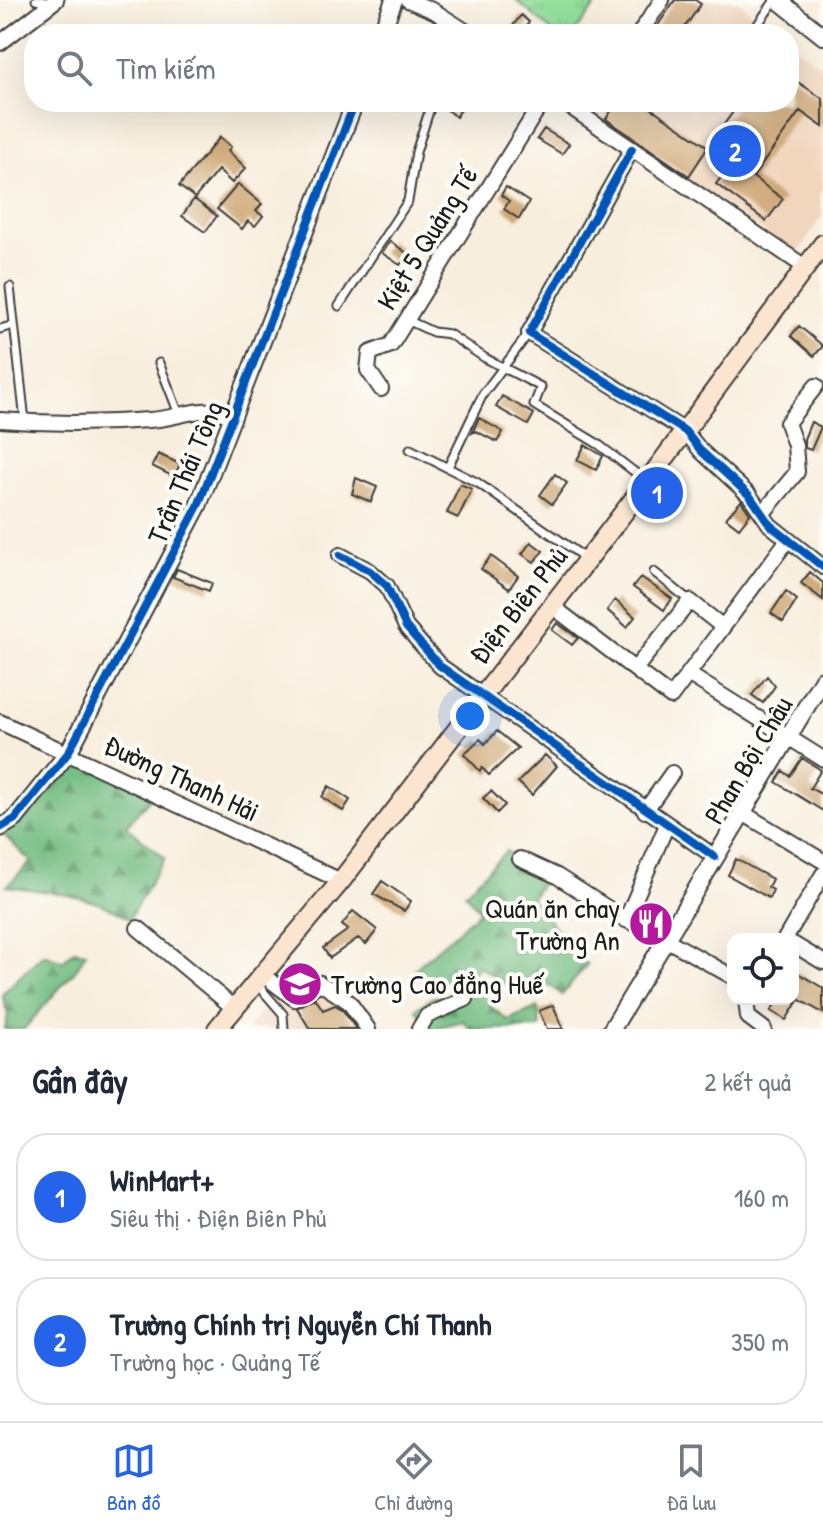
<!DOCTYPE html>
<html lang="vi">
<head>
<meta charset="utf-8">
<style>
	body { margin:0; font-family:"Patrick Hand",sans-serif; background:#f6f6f7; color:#1f2937 }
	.controls { position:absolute; right:24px; bottom:24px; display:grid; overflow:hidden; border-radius:16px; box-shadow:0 8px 32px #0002 }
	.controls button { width:72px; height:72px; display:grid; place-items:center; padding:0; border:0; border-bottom:2px solid #e0e1e3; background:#fff; color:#1f2937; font:40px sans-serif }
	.you { position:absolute; left:470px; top:716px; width:28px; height:28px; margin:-20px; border:6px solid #fff; border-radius:50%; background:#1a73e8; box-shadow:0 0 0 12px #1a73e833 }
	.badge { display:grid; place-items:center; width:52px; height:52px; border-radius:50%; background:#2563eb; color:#fff; font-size:26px; font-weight:700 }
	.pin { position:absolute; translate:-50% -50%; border:4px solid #fff; box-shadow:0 2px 8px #0006 }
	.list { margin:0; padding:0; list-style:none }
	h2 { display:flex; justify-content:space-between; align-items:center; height:104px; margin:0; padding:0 32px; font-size:34px }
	h2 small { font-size:26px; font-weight:400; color:#747a83 }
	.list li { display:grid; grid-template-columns:52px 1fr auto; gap:24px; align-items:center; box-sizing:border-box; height:128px; margin:0 16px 16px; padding:0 16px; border:2px solid #e0e1e3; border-radius:32px }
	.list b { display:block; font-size:30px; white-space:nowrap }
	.list p { margin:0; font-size:26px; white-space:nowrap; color:#747a83 }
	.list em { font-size:26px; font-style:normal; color:#747a83 }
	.icon { flex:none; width:44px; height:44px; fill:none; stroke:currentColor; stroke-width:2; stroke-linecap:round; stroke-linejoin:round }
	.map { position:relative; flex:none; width:823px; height:1029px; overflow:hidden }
	.search { position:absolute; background:#fff; box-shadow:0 8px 32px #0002; left:24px; right:24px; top:24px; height:88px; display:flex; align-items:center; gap:20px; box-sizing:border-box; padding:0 28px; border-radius:32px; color:#747a83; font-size:30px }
	.sheet { height:392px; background:#fff }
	nav { display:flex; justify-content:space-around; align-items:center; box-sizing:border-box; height:112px; border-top:2px solid #e0e1e3; background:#fff; font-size:22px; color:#747a83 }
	nav a { display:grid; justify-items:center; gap:4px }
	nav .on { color:#2563eb }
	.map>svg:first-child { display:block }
	.built { fill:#f1d5bd }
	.grass { fill:url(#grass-tufts); stroke:#587e5c; stroke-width:2 }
	.forest { fill:url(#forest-firs); stroke:#496d50; stroke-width:2 }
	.building { fill:#cfa977 }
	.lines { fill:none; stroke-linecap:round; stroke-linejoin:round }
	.service-casing { stroke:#3d3c39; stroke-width:11 }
	.minor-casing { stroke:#3d3c39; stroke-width:18 }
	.tertiary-casing { stroke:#3d3c39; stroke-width:20 }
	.secondary-casing { stroke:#3d3c39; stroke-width:22 }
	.service { stroke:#fff; stroke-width:7 }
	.minor { stroke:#fff; stroke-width:14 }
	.tertiary { stroke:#fff; stroke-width:16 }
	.secondary { stroke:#fbe5cf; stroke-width:18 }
	.cycleway-casing { stroke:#fdfcf7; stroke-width:13 }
	.cycleway { stroke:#0057b8; stroke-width:8 }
	.labels { text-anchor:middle; stroke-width:8; stroke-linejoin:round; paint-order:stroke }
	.street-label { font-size:28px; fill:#1c1c1c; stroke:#fdfcf7 }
	.poi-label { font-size:28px; fill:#1c1c1c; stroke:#fdfcf7; text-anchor:end }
</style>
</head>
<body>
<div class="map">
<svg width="823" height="1029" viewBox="0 0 823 1029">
	<defs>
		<pattern id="grass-tufts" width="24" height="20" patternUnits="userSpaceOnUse" patternTransform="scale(2)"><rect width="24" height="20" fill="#93df9b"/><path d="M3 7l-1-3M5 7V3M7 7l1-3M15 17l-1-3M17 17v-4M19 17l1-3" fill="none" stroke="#7ebf85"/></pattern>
		<pattern id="forest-firs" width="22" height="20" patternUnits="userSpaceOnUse" patternTransform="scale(2)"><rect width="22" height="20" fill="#76be83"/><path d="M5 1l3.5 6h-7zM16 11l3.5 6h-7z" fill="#609a6a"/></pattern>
	</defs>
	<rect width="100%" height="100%" fill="#fdfcf7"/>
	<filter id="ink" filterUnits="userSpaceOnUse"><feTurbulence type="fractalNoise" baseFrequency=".0125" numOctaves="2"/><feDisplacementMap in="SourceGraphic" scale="16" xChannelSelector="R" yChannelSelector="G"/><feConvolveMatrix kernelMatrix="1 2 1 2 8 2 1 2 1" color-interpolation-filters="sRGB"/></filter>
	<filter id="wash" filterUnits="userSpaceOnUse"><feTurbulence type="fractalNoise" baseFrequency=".006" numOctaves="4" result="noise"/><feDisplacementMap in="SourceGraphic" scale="32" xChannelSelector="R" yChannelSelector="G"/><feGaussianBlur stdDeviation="1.8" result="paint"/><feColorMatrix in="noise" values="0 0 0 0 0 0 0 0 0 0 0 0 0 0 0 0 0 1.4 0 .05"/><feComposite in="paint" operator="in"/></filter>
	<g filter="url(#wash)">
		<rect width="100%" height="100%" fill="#f8eedd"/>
		<path class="built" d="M669 0H735L779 34H645Z
			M789 42 823 68V189L819 196 823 215 797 254 590 113 598 102H789Z
			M296 966 339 1002 365 1029H247Z"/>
		<path class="grass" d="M516 0H600L573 34H555Z"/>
		<path class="forest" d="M80 760 153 795 126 826 165 858 129 919C94 894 48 893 7 886L31 862 3 834 29 814Z
			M506 851 546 876 531 899 587 965 562 995 550 985 512 988 478 966 465 986 420 977 415 969 480 911 465 893Z
			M74 950 86 952 78 967 24 1029H5L8 1015 2 994 43 954 63 961Z
			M491 986 499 994 490 1006 508 1020 538 1007 540 1028 471 1029 463 1021 430 1029 416 1009 433 997 476 996Z"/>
		<g id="blocks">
			<path class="building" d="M675 0H695L701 4 680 34H652Z
				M521 15 529 22 520 34H507Z
				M789 76 823 99V127L800 111 753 177 783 199 766 221 716 184 742 150 718 133 740 102H789Z
				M438 102H466L456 117Z
				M617 102H642L708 147 689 176 606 119Z
				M544 129 569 144 562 154 537 139Z
				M220 137 231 147 228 151 246 168 232 183 218 170 195 198 179 186Z
				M238 184 262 204 256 211 263 216 255 226 248 221 242 229 217 209Z
				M506 187 529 202 519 219 504 209 509 201 501 195Z
				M194 199 217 216 205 232 182 216Z
				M390 241 408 254 400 265 382 253Z
				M799 326 823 346 814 356 791 336Z
				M502 396 534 414 528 425 496 407Z
				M479 418 503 432 497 442 476 431 472 433Z
				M811 422 821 427 811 450 805 448 804 439Z
				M585 445 603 456 596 470 577 460Z
				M158 454 180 464 174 477 152 466Z
				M555 474 567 483 552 504 540 495Z
				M356 478 377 487 371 502 352 494Z
				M460 484 472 489 458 518 447 513Z
				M741 501 750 514 739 528 726 518Z
				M531 542 543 551 534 562 522 554Z
				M491 556 518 576 509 589 481 569Z
				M177 569 212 583 209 591 173 577Z
				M810 572 823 583V600L801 583Z
				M641 577 672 599 664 610 633 587Z
				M786 591 797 600 783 622 771 613Z
				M615 600 635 617 627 627 607 610Z
				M557 623 578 638 572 645 552 630Z
				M767 676 775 686 763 703 752 695Z
				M497 731 518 748 489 775 482 768 480 771 464 754 480 739 485 744Z
				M545 755 557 766 532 795 518 782Z
				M802 758 821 770 810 788 823 795V811L776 782 783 771 790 776Z
				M329 786 350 800 343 811 322 797Z
				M491 791 505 805 497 813 483 798Z
				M736 859 772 879 768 887 773 890 769 898 728 875Z
				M382 881 411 901 404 911 373 894Z
				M353 911 377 930 366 944 358 938 330 958 323 948 348 930 342 925Z
				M793 970 823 988V1013L793 996Z
				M315 998 323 1010 335 1005 342 1009 356 1029H310L297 1008Z
				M778 999H799L786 1020 771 1011Z
				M553 1005 560 1021 563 1029H547L539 1011Z"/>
		</g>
	</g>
	<g filter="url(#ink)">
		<use href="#blocks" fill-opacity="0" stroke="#3d3c39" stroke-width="2"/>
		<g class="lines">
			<g class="service-casing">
				<path id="service" d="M36 0 50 3
					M751 34 775 0
					M692 102H700
					M10 287 25 421
					M339 306 408 201 416 152 432 102
					M407 320 433 332 449 334 485 358 541 387 534 405 598 444 645 480
					M0 329 14 325
					M159 363 179 414
					M410 449 478 483 588 560
					M448 467 483 394 529 333
					M654 572 690 601
					M257 984 283 1014 284 1029"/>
			</g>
			<g class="minor-casing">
				<path id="minor" d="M408 0 434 11 470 34
					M639 34 662 0
					M0 43 56 0
					M563 102 805 267
					M632 149 529 333 685 431 701 451 750 496 770 525 823 567
					M381 389 368 370 370 353 391 345 542 102
					M0 420C49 424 100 424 149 420 180 419 202 402 233 417
					M763 513 797 472 795 445 787 423 816 386
					M340 555 370 571 387 586 406 627 440 666 715 857
					M552 606 671 697 787 541
					M635 669 690 601 723 627
					M688 674 823 759
					M0 722 341 881
					M645 811 672 773
					M741 812 823 861
					M520 859 557 876 626 920 668 937
					M626 920 666 827
					M138 928 234 1008
					M785 939 823 874
					M667 940 733 977
					M793 944 823 962
					M262 974 295 999 320 983 349 1002 368 1029
					M746 999 748 1017 764 1029
					M419 1029 427 1016 466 999"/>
			</g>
			<g class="tertiary-casing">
				<path id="tertiary" d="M778 0 823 36
					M381 34 394 0
					M0 828 15 819 68 753 198 506 355 102
					M612 1029 823 679"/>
			</g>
			<g class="secondary-casing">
				<path id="secondary" d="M217 1029 341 881 647 482 823 244"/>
			</g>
			<use href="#service" class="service"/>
			<use href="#minor" class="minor"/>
			<use href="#tertiary" class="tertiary"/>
			<use href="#secondary" class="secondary"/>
			<g class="cycleway-casing">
				<path id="cycleway" d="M632 149 529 333 685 431 701 451 750 496 770 525 823 567
					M340 555 370 571 387 586 406 627 440 666 715 857
					M0 828 15 819 68 753 198 506 355 102"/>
			</g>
			<use href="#cycleway" class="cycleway"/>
		</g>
	</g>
	<defs>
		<g id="restaurant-disc" transform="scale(2.3)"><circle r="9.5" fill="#b5179e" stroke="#fdfcf7"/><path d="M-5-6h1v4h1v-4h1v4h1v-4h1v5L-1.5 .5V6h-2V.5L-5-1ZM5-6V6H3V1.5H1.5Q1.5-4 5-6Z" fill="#fff"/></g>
		<g id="university-disc" transform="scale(2.3)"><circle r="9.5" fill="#b5179e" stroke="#fdfcf7"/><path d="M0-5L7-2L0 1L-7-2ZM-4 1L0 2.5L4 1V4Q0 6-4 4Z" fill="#fff"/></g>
	</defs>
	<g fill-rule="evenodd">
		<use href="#restaurant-disc" x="651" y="924"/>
		<use href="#university-disc" x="300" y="984"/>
	</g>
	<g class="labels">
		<g class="street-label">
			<text transform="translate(427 238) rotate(-58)" y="10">Kiệt 5 Quảng Tế</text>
			<text transform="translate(185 472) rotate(-67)" y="10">Trần Thái Tông</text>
			<text transform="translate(518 605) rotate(-52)" y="10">Điện Biên Phủ</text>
			<text transform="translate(748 760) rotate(-59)" y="10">Phan Bội Châu</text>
			<text transform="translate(182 778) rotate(25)" y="10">Đường Thanh Hải</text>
		</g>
		<g class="poi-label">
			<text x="620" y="918">Quán ăn chay<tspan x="620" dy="32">Trường An</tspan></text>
			<text x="331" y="994" text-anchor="start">Trường Cao đẳng Huế</text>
		</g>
	</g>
</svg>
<div class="controls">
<button><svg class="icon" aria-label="locate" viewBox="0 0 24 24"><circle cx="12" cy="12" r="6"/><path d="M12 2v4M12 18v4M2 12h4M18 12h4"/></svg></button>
</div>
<div class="you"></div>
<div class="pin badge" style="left:657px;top:493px">1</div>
<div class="pin badge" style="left:735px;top:151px">2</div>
<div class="search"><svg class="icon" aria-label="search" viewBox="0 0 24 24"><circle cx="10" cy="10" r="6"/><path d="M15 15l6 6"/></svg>Tìm kiếm</div>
</div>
<section class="sheet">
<h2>Gần đây<small>2 kết quả</small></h2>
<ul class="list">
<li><span class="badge">1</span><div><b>WinMart+</b><p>Siêu thị · Điện Biên Phủ</p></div><em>160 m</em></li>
<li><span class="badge">2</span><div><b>Trường Chính trị Nguyễn Chí Thanh</b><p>Trường học · Quảng Tế</p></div><em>350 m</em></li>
</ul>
</section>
<nav>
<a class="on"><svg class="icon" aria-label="map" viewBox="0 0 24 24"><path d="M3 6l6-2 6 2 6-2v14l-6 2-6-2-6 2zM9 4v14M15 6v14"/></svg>Bản đồ</a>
<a><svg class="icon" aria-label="directions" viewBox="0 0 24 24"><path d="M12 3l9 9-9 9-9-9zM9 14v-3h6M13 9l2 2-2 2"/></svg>Chỉ đường</a>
<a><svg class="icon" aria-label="saved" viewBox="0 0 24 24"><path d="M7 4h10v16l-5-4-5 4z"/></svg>Đã lưu</a>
</nav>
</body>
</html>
